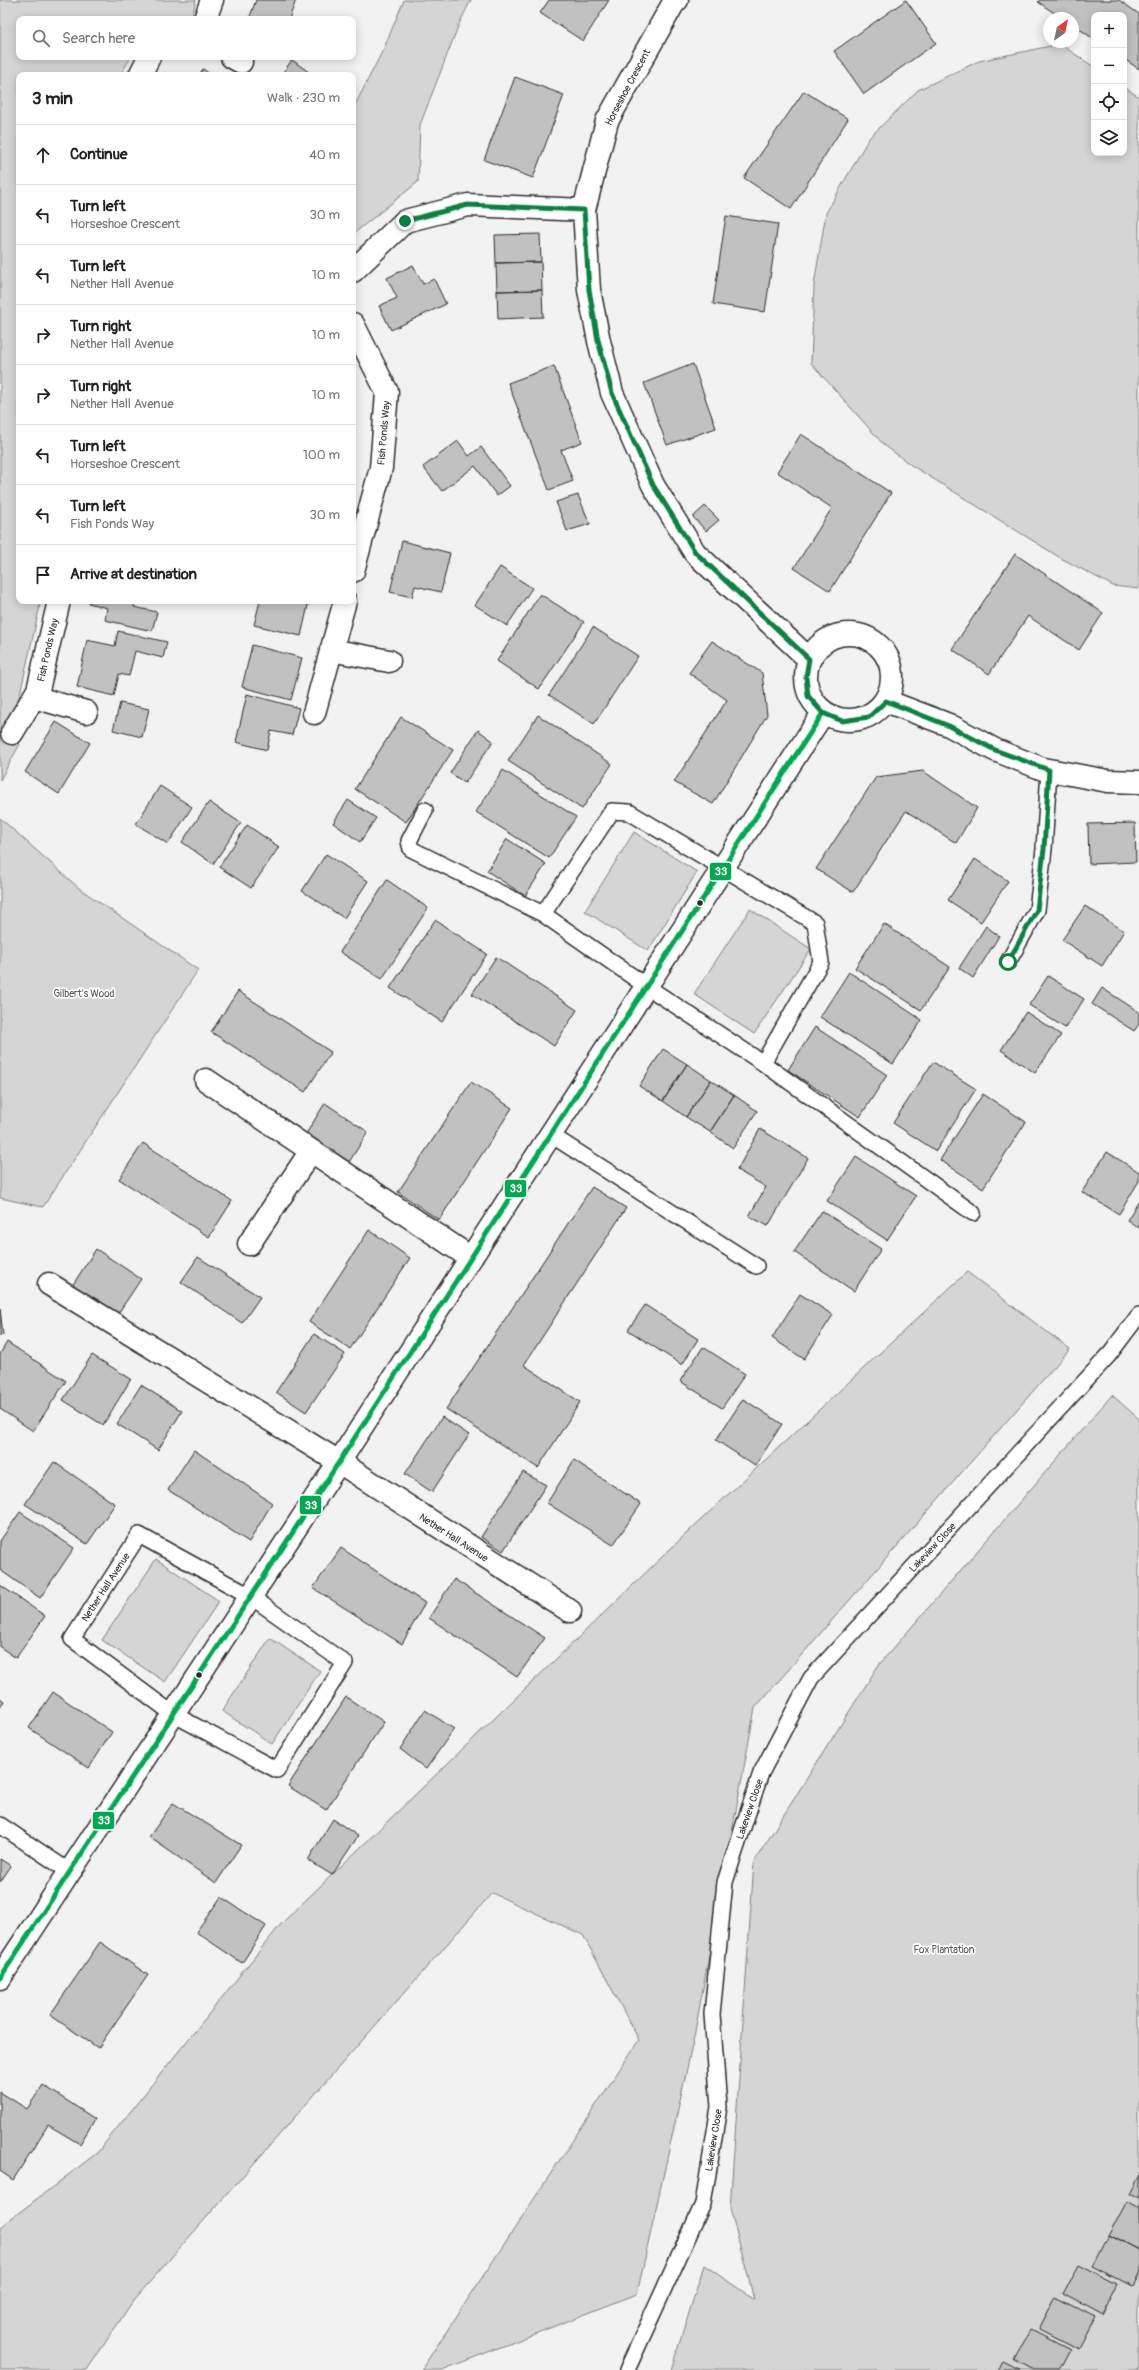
<!DOCTYPE html>
<html lang="en">
<head>
<meta charset="utf-8">
<style>
	body { margin:0; font-family:Pangolin,sans-serif; background:#f2f2f2; color:#222 }
	.controls { position:absolute; right:12px; top:12px; display:grid; overflow:hidden; border-radius:8px; box-shadow:0 2px 10px #0003 }
	.controls button { width:36px; height:36px; display:grid; place-items:center; padding:0; border:0; border-bottom:1px solid #e0e0e0; background:#fff; color:#222; font:20px sans-serif }
	.compass { position:absolute; left:1043px; top:12px; width:36px; height:36px; border-radius:50%; background:#fff; box-shadow:0 2px 10px #0003; rotate:33deg }
	.stop { position:absolute; width:12px; height:12px; margin:-9px; border:3px solid #0b8043; border-radius:50%; background:#fff }
	.stop.end { background:#0b8043; border-color:#fff; box-shadow:0 1px 4px #0008 }
	.list { margin:0; padding:0; list-style:none }
	h2 { display:flex; justify-content:space-between; align-items:center; height:52px; margin:0; padding:0 16px; font-size:17px }
	h2 small { font-size:13px; font-weight:400; color:#767676 }
	.list li { display:grid; grid-template-columns:26px 1fr auto; gap:12px; align-items:center; box-sizing:border-box; height:60px; padding:0 16px; border-top:1px solid #e0e0e0 }
	.list b { display:block; font-size:15px; white-space:nowrap }
	.list p { margin:0; font-size:13px; white-space:nowrap; color:#767676 }
	.list em { font-size:13px; font-style:normal; color:#767676 }
	.icon { flex:none; width:22px; height:22px; fill:none; stroke:currentColor; stroke-width:2; stroke-linecap:round; stroke-linejoin:round }
	.map { position:relative; flex:none; width:1139px; height:2370px; overflow:hidden }
	.search { position:absolute; background:#fff; box-shadow:0 2px 10px #0003; left:16px; top:16px; width:340px; height:44px; display:flex; align-items:center; gap:10px; box-sizing:border-box; padding:0 14px; border-radius:8px; color:#767676; font-size:15px }
	.panel { position:absolute; background:#fff; box-shadow:0 2px 10px #0003; left:16px; top:72px; width:340px; height:532px; border-radius:8px }
	.map>svg:first-child { display:block }
	.green { fill:#d5d5d5; stroke:#808080 }
	.building { fill:#c1c1c1; stroke:#2b2b2b }
	.lines { fill:none; stroke-linecap:round; stroke-linejoin:round }
	.service-casing { stroke:#2b2b2b; stroke-width:18 }
	.minor-casing { stroke:#2b2b2b; stroke-width:25 }
	.service { stroke:#fff; stroke-width:15 }
	.minor { stroke:#fff; stroke-width:22 }
	.bus-1-casing { stroke:#fff; stroke-width:8 }
	.bus-1 { stroke:#00a651; stroke-width:5 }
	.route { stroke:#0b8043; stroke-width:5 }
	.bus-dot { fill:#2b2b2b; stroke:#fff; stroke-width:1.5 }
	.labels { text-anchor:middle; stroke-width:3.5; stroke-linejoin:round; paint-order:stroke }
	.street-label { font-size:10px; fill:#2b2b2b; stroke:#fff }
	.park-label { font-size:10px; fill:#565656; stroke:#fff }
	.line-badge { stroke:#fff; stroke-width:1.5 }
	.badge-label { font-size:11px; text-anchor:middle; font-weight:bold; fill:#fff }
</style>
</head>
<body>
<div class="map">
<svg width="1139" height="2370" viewBox="0 0 1139 2370">
	<rect width="100%" height="100%" fill="#f2f2f2"/>
	<filter id="ink" filterUnits="userSpaceOnUse"><feTurbulence type="fractalNoise" baseFrequency=".025" numOctaves="2"/><feDisplacementMap in="SourceGraphic" scale="8" xChannelSelector="R" yChannelSelector="G"/><feConvolveMatrix kernelMatrix="1 2 1 2 8 2 1 2 1" color-interpolation-filters="sRGB"/></filter>
	<g filter="url(#ink)">
		<path class="green" d="M0 0H196L191 19H19V57H131L120 75H19V601H41L17 707 0 734 20 744 0 780Z
			M404 0H471L459 24 420 125 418 182 353 234V109L384 48Z
			M1060 44 1094 67V153H1124V87L1139 97V589L1113 586 1059 557 911 465 884 445 811 363 814 285 826 213 869 138 918 90 979 61Z
			M0 818 80 889 198 970 43 1207 0 1198Z
			M634 832 697 872 648 951 585 911Z
			M750 909 811 949 754 1034 694 994Z
			M967 1272 1070 1349 755 1708 694 2037 637 2294 442 2370H421L639 2040 583 1935 492 1893 133 2301 87 2370H0V2227L97 2153 281 1924 689 1531Z
			M1112 1395 1139 1419V2370H671L704 2265 754 2299 730 2208 754 1862 878 1666Z
			M156 1559 219 1601 165 1682 102 1640Z
			M270 1638 320 1671 272 1744 222 1711Z"/>
		<path class="building" d="M256 0H296L289 19H249Z
			M549 0H609L583 41 540 13Z
			M906 0 936 43 864 94 834 51Z
			M1040 0H1119L1139 14V69L1124 59V15H1094V39L1073 25V18H1062L1038 2Z
			M292 60 313 75H281Z
			M203 69 211 75H199Z
			M515 77 564 95 533 178 484 160Z
			M804 91 848 119 791 209 744 178Z
			M726 216 778 224 765 312 713 304Z
			M540 234 541 262 496 263 495 235Z
			M541 262 542 290 497 291 496 263Z
			M413 265 423 284 434 279 446 304 391 330 379 306 397 298 387 278Z
			M542 290 543 317 498 319 497 291Z
			M693 364 716 428 667 445 644 383Z
			M554 366 582 442 561 450 573 481 549 490 508 383Z
			M801 434 891 493 830 591 794 568 832 508 777 472Z
			M458 441 469 456 481 447 510 486 497 496 475 466 442 491 423 467Z
			M578 495 590 524 567 531 556 502Z
			M705 506 719 520 706 531 693 517Z
			M402 541 450 553 441 592 415 586 412 597 390 592Z
			M1015 554 1103 613 1079 650 1028 616 989 674 952 649Z
			M500 567 532 588 507 626 475 605Z
			M540 594 584 622 539 689 497 661Z
			M89 601H135L134 607 157 612 152 631 105 620 107 608 88 603Z
			M260 601H309L301 636 254 625Z
			M593 627 638 656 594 724 549 695Z
			M118 631 167 642 163 658 135 651 129 676 119 674 114 696 77 687 87 640 115 646Z
			M712 641 762 673 767 715 713 804 674 782 727 700 689 673Z
			M252 645 302 658 291 700 242 687Z
			M247 694 299 708 292 735 271 731 267 750 236 742Z
			M120 703 149 709 142 737 113 730Z
			M538 715 612 764 582 809 508 761Z
			M401 717 453 750 406 822 355 789Z
			M56 722 90 743 59 794 25 772Z
			M478 730 493 741 465 783 450 773Z
			M503 770 576 817 549 858 476 812Z
			M923 771 977 808 956 843 906 811 853 892 816 869 876 777Z
			M160 786 192 807 168 844 136 824Z
			M348 800 376 818 360 842 333 823Z
			M209 802 241 823 213 864 182 842Z
			M1135 823 1136 862 1089 864 1088 824Z
			M247 825 279 847 251 888 219 867Z
			M507 839 546 864 525 896 487 871Z
			M326 854 368 881 344 918 302 891Z
			M975 859 1008 881 981 922 948 900Z
			M387 880 428 908 382 979 340 952Z
			M1085 906 1124 931 1102 966 1062 940Z
			M435 920 487 954 442 1022 390 988Z
			M884 924 950 967 921 1010 855 968Z
			M986 926 999 936 973 978 959 968Z
			M496 957 577 1010 554 1046 472 994Z
			M849 972 922 1020 893 1064 820 1017Z
			M1048 976 1084 999 1065 1028 1029 1005Z
			M1102 988 1139 1012V1024L1134 1031 1092 1004Z
			M238 991 331 1052 305 1092 211 1032Z
			M1026 1012 1061 1035 1035 1073 1001 1050Z
			M815 1027 887 1075 860 1117 788 1070Z
			M663 1049 687 1064 663 1101 639 1086Z
			M933 1062 976 1089 936 1151 893 1123Z
			M687 1064 711 1080 686 1117 663 1101Z
			M711 1080 734 1095 710 1132 686 1117Z
			M471 1082 512 1108 439 1220 398 1192Z
			M983 1094 1026 1122 983 1188 940 1160Z
			M734 1095 757 1111 733 1148 710 1132Z
			M325 1103 368 1132 349 1162 306 1134Z
			M760 1129 808 1158 768 1226 749 1216 766 1187 737 1170Z
			M143 1143 232 1201 209 1237 119 1179Z
			M1107 1152 1139 1172V1181L1119 1214 1082 1192Z
			M856 1157 916 1196 887 1240 827 1201Z
			M592 1187 626 1208 524 1365 580 1402 538 1468 446 1409Z
			M1139 1201V1228L1127 1220Z
			M822 1211 881 1249 854 1291 794 1252Z
			M369 1230 410 1258 350 1349 309 1322Z
			M96 1249 141 1279 117 1315 72 1286Z
			M198 1257 260 1297 242 1323 181 1282Z
			M800 1294 833 1315 804 1359 772 1338Z
			M645 1305 698 1339 682 1365 628 1330Z
			M0 1308 3 1335 0 1336Z
			M314 1334 345 1354 306 1412 276 1392Z
			M7 1342 66 1381 33 1431 0 1409V1354Z
			M703 1347 745 1374 722 1408 680 1381Z
			M92 1355 131 1379 103 1425 63 1400Z
			M141 1385 182 1411 158 1450 117 1424Z
			M743 1399 782 1424 755 1466 716 1440Z
			M442 1417 469 1435 432 1492 405 1474Z
			M194 1450 272 1503 249 1542 168 1490Z
			M574 1460 641 1504 613 1545 547 1503Z
			M54 1462 115 1504 87 1544 25 1504Z
			M523 1472 546 1485 503 1551 481 1537Z
			M20 1512 74 1548 40 1598 0 1570V1541Z
			M341 1548 425 1603 402 1644 313 1588Z
			M454 1579 545 1638 517 1677 429 1618Z
			M0 1585 45 1616 16 1658 0 1647Z
			M53 1692 112 1732 89 1768 29 1728Z
			M346 1697 384 1722 326 1810 288 1786Z
			M0 1698 4 1701 0 1708Z
			M425 1710 454 1729 426 1769 400 1749Z
			M173 1803 241 1845 216 1883 149 1837Z
			M333 1819 358 1836 332 1875 308 1860Z
			M0 1859 11 1866 0 1882Z
			M221 1897 266 1926 242 1963 196 1932Z
			M100 1942 148 1975 98 2048 50 2015Z
			M43 2085 95 2119 80 2144 48 2125 13 2180 0 2171V2092L27 2109Z
			M1139 2175V2199L1129 2194Z
			M1126 2202 1139 2209V2250L1109 2234Z
			M1109 2234 1139 2250V2273L1132 2286 1093 2266Z
			M1079 2264 1118 2284 1102 2316 1063 2295Z
			M1055 2298 1094 2318 1078 2349 1039 2329Z
			M1031 2329 1070 2349 1059 2370H1033L1014 2360Z
			M1003 2362 1019 2370H998Z"/>
		<g class="lines">
			<g class="service-casing">
				<path id="service" d="M425 810 409 841 411 849 543 914
					M1008 962 1037 910 1044 849 1049 771
					M763 1063 821 962 815 923 629 812 612 811 543 914 646 986 763 1063 973 1213
					M551 1135 756 1266
					M139 1535 250 1596 345 1663 277 1770 173 1714 72 1639Z
					M0 1825 70 1872
					M627 2370 703 2204 719 2107 712 2014 725 1882 761 1773 811 1678 1108 1356 1139 1315"/>
			</g>
			<g class="minor-casing">
				<path id="minor" d="M677 0 673 4 607 121 584 210 589 290 599 341 612 393 653 485 695 553 809 659
					M205 19 212 0
					M232 57 241 62
					M140 75 149 57
					M353 271 405 221 468 205 584 210
					M353 324 387 392 381 468 353 571
					M806 677a43 43 0 1 1 86 0a43 43 0 1 1-86 0Z
					M331 650 389 661
					M34 697 86 712
					M886 701 949 725 995 750 1043 769 1108 781 1139 782
					M314 713 345 601
					M12 733 38 690 59 601
					M206 1080 471 1258
					M249 1244 311 1151
					M49 1284 339 1462 570 1611
					M0 1978 339 1462 823 713"/>
			</g>
			<use href="#service" class="service"/>
			<use href="#minor" class="minor"/>
			<g class="bus-1-casing">
				<path id="bus-1" d="M0 1978 339 1462 823 713"/>
			</g>
			<use href="#bus-1" class="bus-1"/>
		</g>
	</g>
	<g class="lines" filter="url(#ink)">
		<path class="route" d="M405 221 468 205 584 210 589 290 598 340 612 393 653 485 695 552 809 659 806 677 808 696 823 713 842 721 869 717 886 701 949 726 995 750 1049 770 1044 849 1037 910 1008 962"/>
	</g>
	<g class="bus-dot">
		<circle cx="700" cy="903" r="3.5"/>
		<circle cx="199" cy="1675" r="3.5"/>
	</g>
	<g class="labels">
		<g class="street-label">
			<text transform="translate(627 87) rotate(-62)" y="4">Horseshoe Crescent</text>
			<text transform="translate(383 433) rotate(-85)" y="4">Fish Ponds Way</text>
			<text transform="translate(47 650) rotate(-77)" y="4">Fish Ponds Way</text>
			<text transform="translate(454 1537) rotate(33)" y="4">Nether Hall Avenue</text>
			<text transform="translate(932 1547) rotate(-47)" y="4">Lakeview Close</text>
			<text transform="translate(105 1587) rotate(-57)" y="4">Nether Hall Avenue</text>
			<text transform="translate(749 1809) rotate(-71)" y="4">Lakeview Close</text>
			<text transform="translate(713 2140) rotate(-81)" y="4">Lakeview Close</text>
		</g>
		<g class="park-label">
			<text x="84" y="997">Gilbert's Wood</text>
			<text x="944" y="1953">Fox Plantation</text>
		</g>
	</g>
	<g class="line-badge">
		<rect x="709" y="862" width="23" height="19" rx="4" fill="#00a651"/>
		<rect x="504" y="1179" width="23" height="19" rx="4" fill="#00a651"/>
		<rect x="299" y="1495" width="23" height="20" rx="4" fill="#00a651"/>
		<rect x="92" y="1811" width="23" height="19" rx="4" fill="#00a651"/>
	</g>
	<g class="badge-label">
		<text x="721" y="875">33</text>
		<text x="516" y="1192">33</text>
		<text x="311" y="1509">33</text>
		<text x="104" y="1824">33</text>
	</g>
</svg>
<div class="controls">
<button>+</button>
<button>−</button>
<button><svg class="icon" aria-label="locate" viewBox="0 0 24 24"><circle cx="12" cy="12" r="6"/><path d="M12 2v4M12 18v4M2 12h4M18 12h4"/></svg></button>
<button><svg class="icon" aria-label="layers" viewBox="0 0 24 24"><path d="M12 4l9 5-9 5-9-5zM3 14l9 5 9-5"/></svg></button>
</div>
<svg class="compass" viewBox="-18 -18 36 36"><path d="M0-13l5 13h-10z" fill="#e53935"/><path d="M0 13l5-13h-10z" fill="#767676"/></svg>
<div class="stop" style="left:1008px;top:962px"></div>
<div class="stop end" style="left:405px;top:221px"></div>
<div class="search"><svg class="icon" aria-label="search" viewBox="0 0 24 24"><circle cx="10" cy="10" r="6"/><path d="M15 15l6 6"/></svg>Search here</div>
<section class="panel">
<h2>3 min<small>Walk · 230 m</small></h2>
<ul class="list">
<li><svg class="icon" aria-label="ahead" viewBox="0 0 24 24"><path d="M12 20V5M6 11l6-6 6 6"/></svg><div><b>Continue</b></div><em>40 m</em></li>
<li><svg class="icon" aria-label="left" viewBox="0 0 24 24"><path d="M17 20v-9H6M10 6l-5 5 5 5"/></svg><div><b>Turn left</b><p>Horseshoe Crescent</p></div><em>30 m</em></li>
<li><svg class="icon" aria-label="left" viewBox="0 0 24 24"><path d="M17 20v-9H6M10 6l-5 5 5 5"/></svg><div><b>Turn left</b><p>Nether Hall Avenue</p></div><em>10 m</em></li>
<li><svg class="icon" aria-label="right" viewBox="0 0 24 24"><path d="M7 20v-9h11M14 6l5 5-5 5"/></svg><div><b>Turn right</b><p>Nether Hall Avenue</p></div><em>10 m</em></li>
<li><svg class="icon" aria-label="right" viewBox="0 0 24 24"><path d="M7 20v-9h11M14 6l5 5-5 5"/></svg><div><b>Turn right</b><p>Nether Hall Avenue</p></div><em>10 m</em></li>
<li><svg class="icon" aria-label="left" viewBox="0 0 24 24"><path d="M17 20v-9H6M10 6l-5 5 5 5"/></svg><div><b>Turn left</b><p>Horseshoe Crescent</p></div><em>100 m</em></li>
<li><svg class="icon" aria-label="left" viewBox="0 0 24 24"><path d="M17 20v-9H6M10 6l-5 5 5 5"/></svg><div><b>Turn left</b><p>Fish Ponds Way</p></div><em>30 m</em></li>
<li><svg class="icon" aria-label="arrive" viewBox="0 0 24 24"><path d="M6 21V4h12l-3 4 3 4H6"/></svg><div><b>Arrive at destination</b></div></li>
</ul>
</section>
</div>
</body>
</html>
